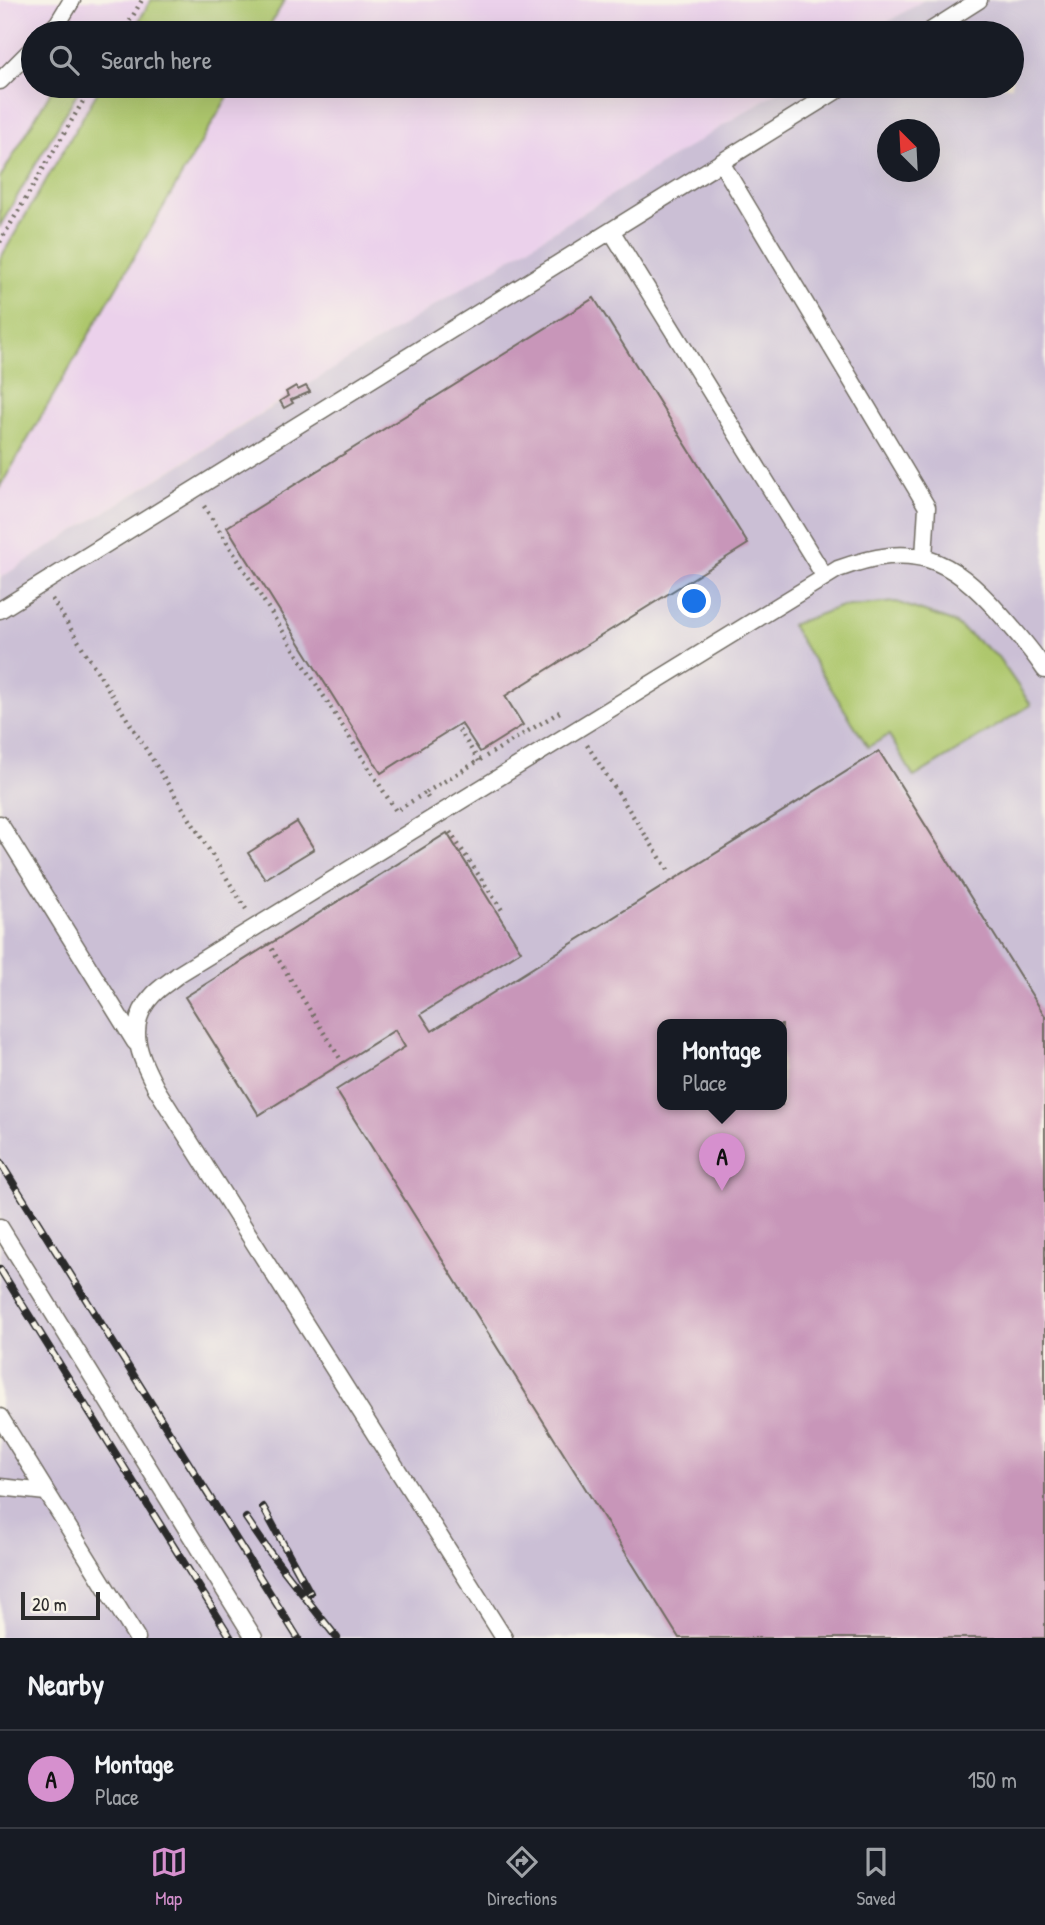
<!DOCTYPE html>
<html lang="en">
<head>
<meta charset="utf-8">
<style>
	body { margin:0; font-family:"Patrick Hand",sans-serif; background:#20242c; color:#f1f3f6 }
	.compass { position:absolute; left:877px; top:119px; width:63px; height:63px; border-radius:50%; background:#171b24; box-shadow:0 7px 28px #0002; rotate:336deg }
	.scale { position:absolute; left:21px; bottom:18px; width:79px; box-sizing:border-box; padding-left:7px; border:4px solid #2b2b2b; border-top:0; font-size:19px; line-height:24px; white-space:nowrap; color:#2b2b2b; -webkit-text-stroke:5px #f7f3e8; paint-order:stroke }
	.you { position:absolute; left:695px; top:602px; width:24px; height:24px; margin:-18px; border:5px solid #fff; border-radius:50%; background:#1a73e8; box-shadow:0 0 0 10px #1a73e833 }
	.badge { display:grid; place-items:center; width:46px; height:46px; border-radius:50%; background:#d690ce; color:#111; font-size:23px; font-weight:700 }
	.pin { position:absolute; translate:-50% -58px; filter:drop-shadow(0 2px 4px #0008) }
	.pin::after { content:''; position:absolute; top:37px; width:24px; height:21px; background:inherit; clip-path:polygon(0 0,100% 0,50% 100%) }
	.popup { position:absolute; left:657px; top:1019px; width:130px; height:91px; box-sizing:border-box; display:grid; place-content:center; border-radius:14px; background:#171b24; filter:drop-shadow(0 2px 5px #0005); font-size:23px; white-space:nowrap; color:#9ea1a6 }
	.popup b { font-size:26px; color:#f1f3f6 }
	.popup::after { content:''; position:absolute; left:50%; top:100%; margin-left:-14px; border:14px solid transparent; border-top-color:#171b24 }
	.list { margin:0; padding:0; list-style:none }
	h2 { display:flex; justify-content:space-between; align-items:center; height:91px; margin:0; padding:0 28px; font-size:30px }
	h2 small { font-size:23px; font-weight:400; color:#9ea1a6 }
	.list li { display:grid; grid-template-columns:46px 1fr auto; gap:21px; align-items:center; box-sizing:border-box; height:98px; padding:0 28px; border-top:2px solid #363941 }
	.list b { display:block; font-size:26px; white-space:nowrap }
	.list p { margin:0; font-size:23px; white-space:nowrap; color:#9ea1a6 }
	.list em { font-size:23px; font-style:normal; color:#9ea1a6 }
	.icon { flex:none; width:38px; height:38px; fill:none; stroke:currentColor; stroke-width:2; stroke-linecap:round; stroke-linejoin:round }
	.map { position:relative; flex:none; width:1045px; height:1638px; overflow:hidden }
	.search { position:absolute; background:#171b24; box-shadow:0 7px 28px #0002; left:21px; right:21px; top:21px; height:77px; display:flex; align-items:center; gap:18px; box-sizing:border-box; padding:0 24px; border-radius:38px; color:#9ea1a6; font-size:26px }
	.sheet { height:189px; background:#171b24 }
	nav { display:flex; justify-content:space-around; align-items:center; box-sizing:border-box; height:98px; border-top:2px solid #363941; background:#171b24; font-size:19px; color:#9ea1a6 }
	nav a { display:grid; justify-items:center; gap:4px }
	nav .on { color:#d690ce }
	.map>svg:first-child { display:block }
	.built { fill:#ebd1eb }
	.industrial { fill:#cbbfd5; fill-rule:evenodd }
	.green { fill:#aec76d; stroke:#6c794c; stroke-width:2 }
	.building { fill:#c896b9; fill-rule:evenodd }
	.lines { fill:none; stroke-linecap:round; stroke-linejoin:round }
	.service-casing { stroke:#716c63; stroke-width:19 }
	.path { stroke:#716c63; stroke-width:4.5; stroke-dasharray:2 5; stroke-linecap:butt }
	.service { stroke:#fff; stroke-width:16 }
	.rail-casing { stroke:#2b2b2b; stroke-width:8 }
	.rail { stroke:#f7f3e8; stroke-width:5; stroke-dasharray:16; stroke-linecap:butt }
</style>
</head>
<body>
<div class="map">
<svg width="1045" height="1638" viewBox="0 0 1045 1638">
	<rect width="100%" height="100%" fill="#f7f3e8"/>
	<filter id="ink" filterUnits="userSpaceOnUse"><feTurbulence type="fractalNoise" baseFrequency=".0143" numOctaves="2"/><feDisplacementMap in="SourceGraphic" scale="14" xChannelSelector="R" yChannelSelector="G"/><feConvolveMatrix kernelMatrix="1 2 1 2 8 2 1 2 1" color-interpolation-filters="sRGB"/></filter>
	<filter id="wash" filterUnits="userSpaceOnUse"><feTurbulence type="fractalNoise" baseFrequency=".00686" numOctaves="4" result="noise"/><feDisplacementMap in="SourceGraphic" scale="28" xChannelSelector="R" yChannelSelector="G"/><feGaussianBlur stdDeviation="1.57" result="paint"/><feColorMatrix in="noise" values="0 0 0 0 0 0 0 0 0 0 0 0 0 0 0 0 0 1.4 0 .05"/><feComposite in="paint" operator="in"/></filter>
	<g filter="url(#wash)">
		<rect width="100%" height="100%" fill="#f2e5cc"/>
		<path class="built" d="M0 0H924L870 33H33V86H786L306 386 298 390 296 386 286 392 288 396 0 578Z"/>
		<path class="industrial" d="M924 0H1045V1638H0V578L288 397 286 392 296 386 298 390 306 386 786 86H1012V33H870ZM888 130H930V172H888ZM662 1025H782V1105H662Z"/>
		<path class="green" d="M151 0H285L265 33H132Z
			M54 86H81L0 226V178Z
			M101 86H234L0 487V259Z
			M896 602 953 622 998 657 1031 705 914 777 889 735 868 747 791 625 839 607Z"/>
		<g id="blocks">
			<path class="building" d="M594 298 748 544 505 696 523 725 480 752 461 723 381 773 227 527Z
				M296 386 298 390 306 386 310 392 291 400 293 403 284 408 280 401 288 396 286 392Z
				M879 751 1045 1016V1638H679L336 1090 405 1047 395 1030 259 1115 185 997 447 833 521 951 421 1014 432 1031ZM662 1025H782V1105H662Z
				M297 822 314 849 265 879 248 853Z"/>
		</g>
	</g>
	<g filter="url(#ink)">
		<use href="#blocks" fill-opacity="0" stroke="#716c63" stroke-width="2"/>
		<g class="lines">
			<g class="service-casing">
				<path id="service" d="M48 33 58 23 72 0
					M927 33 979 0
					M0 81 33 48
					M722 164 927 507 924 557
					M612 232 825 577
					M0 610 844 86
					M0 824 135 1042
					M0 1227 254 1638
					M0 1417 137 1638
					M0 1487 46 1492
					M504 1638 156 1088C140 1057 124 1025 153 995 160 987 171 981 179 974L838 569C914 541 949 556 1001 615 1017 633 1032 650 1045 670"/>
			</g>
			<path class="path" d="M123 33 142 0
				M0 242 92 86
				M204 506 396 811 425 793
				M52 599 246 909
				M459 730 479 761
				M587 745 670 873
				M428 798 425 793 563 710
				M450 832 504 913
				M268 943 346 1068"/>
			<use href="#service" class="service"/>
			<g class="rail-casing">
				<path id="rail" d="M0 1162 298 1638
					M0 1269 231 1638
					M263 1507 310 1593
					M246 1518 268 1550 337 1638"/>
			</g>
			<use href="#rail" class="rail"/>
		</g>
	</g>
</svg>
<svg class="compass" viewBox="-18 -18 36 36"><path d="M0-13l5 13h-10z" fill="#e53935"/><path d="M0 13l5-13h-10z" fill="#9ea1a6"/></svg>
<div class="scale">20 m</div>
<div class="you"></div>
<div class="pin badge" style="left:722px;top:1191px">A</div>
<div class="popup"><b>Montage</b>Place</div>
<div class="search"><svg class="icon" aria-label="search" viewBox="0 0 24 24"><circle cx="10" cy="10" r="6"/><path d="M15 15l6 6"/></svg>Search here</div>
</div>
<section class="sheet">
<h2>Nearby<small></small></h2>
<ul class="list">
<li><span class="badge">A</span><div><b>Montage</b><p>Place</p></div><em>150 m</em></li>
</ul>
</section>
<nav>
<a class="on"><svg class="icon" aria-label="map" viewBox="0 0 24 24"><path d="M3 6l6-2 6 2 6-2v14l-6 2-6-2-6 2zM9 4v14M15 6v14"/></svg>Map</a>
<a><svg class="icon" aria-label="directions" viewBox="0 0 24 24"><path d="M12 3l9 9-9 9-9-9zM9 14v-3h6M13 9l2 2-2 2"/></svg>Directions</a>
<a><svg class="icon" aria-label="saved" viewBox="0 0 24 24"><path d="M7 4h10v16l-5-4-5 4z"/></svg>Saved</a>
</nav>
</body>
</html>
